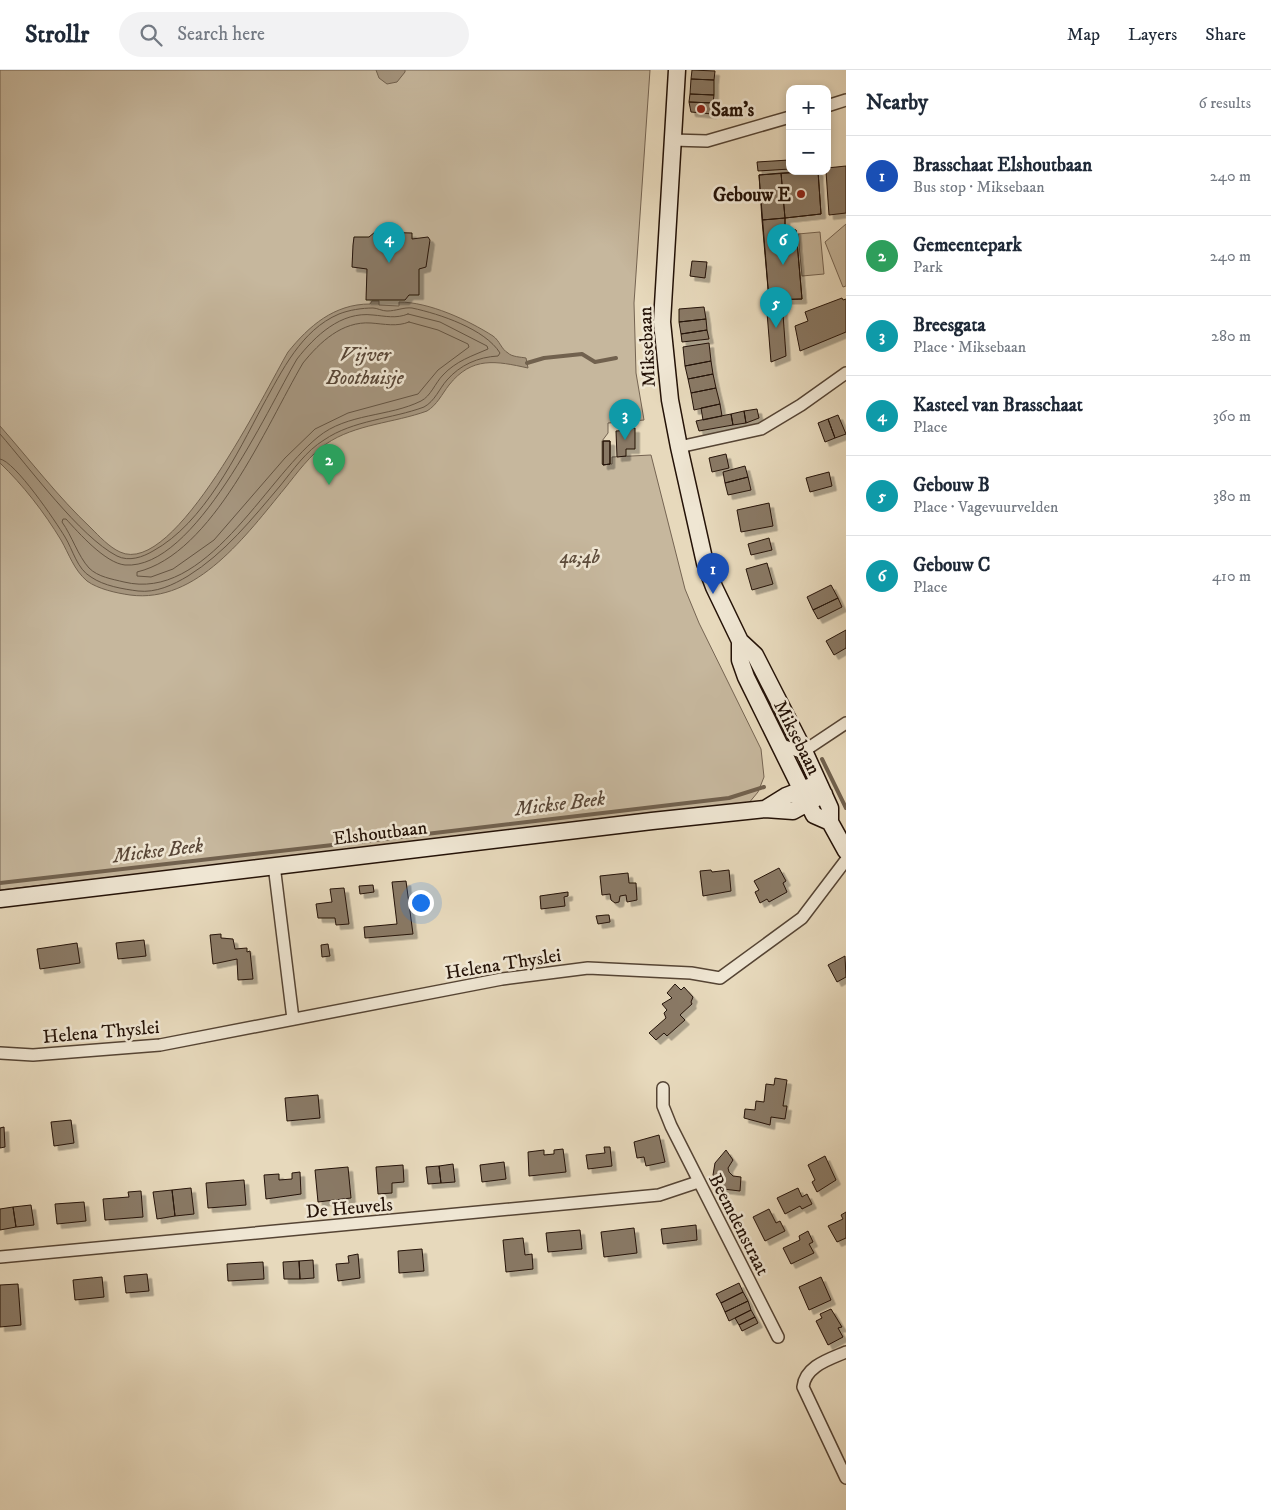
<!DOCTYPE html>
<html lang="en">
<head>
<meta charset="utf-8">
<style>
	body { margin:0; font-family:"IM FELL DW Pica",serif; background:#f2f2f3; color:#1f2937 }
	.controls { position:absolute; right:15px; top:15px; display:grid; overflow:hidden; border-radius:10px; box-shadow:0 2px 8px #0003 }
	.controls button { width:45px; height:45px; display:grid; place-items:center; padding:0; border:0; border-bottom:1px solid #e0e1e3; background:#fff; color:#1f2937; font:25px sans-serif }
	.you { position:absolute; left:420px; top:832px; width:18px; height:18px; margin:-12px; border:4px solid #fff; border-radius:50%; background:#1a73e8; box-shadow:0 0 0 8px #1a73e833 }
	.badge { display:grid; place-items:center; width:32px; height:32px; border-radius:50%; background:#2563eb; color:#fff; font-size:16px; font-weight:700 }
	.pin { position:absolute; translate:-50% -41px; filter:drop-shadow(0 1px 2px #0008) }
	.pin::after { content:''; position:absolute; top:26px; width:18px; height:15px; background:inherit; clip-path:polygon(0 0,100% 0,50% 100%) }
	.list { margin:0; padding:0; list-style:none }
	h2 { display:flex; justify-content:space-between; align-items:center; height:65px; margin:0; padding:0 20px; font-size:21px }
	h2 small { font-size:16px; font-weight:400; color:#747a83 }
	.list li { display:grid; grid-template-columns:32px 1fr auto; gap:15px; align-items:center; box-sizing:border-box; height:80px; padding:0 20px; border-top:1px solid #e0e1e3 }
	.list b { display:block; font-size:19px; white-space:nowrap }
	.list p { margin:0; font-size:16px; white-space:nowrap; color:#747a83 }
	.list em { font-size:16px; font-style:normal; color:#747a83 }
	.icon { flex:none; width:28px; height:28px; fill:none; stroke:currentColor; stroke-width:2; stroke-linecap:round; stroke-linejoin:round }
	.map { position:relative; flex:none; width:846px; height:1440px; overflow:hidden }
	header { display:flex; align-items:center; gap:30px; box-sizing:border-box; height:70px; padding:0 25px; background:#fff; border-bottom:1px solid #e0e1e3 }
	header strong { font-size:24px }
	nav { display:flex; gap:28px; margin-inline-start:auto; font-size:18px }
	.search { width:350px; height:45px; background:#f2f2f3; display:flex; align-items:center; gap:12px; box-sizing:border-box; padding:0 18px; border-radius:28px; color:#747a83; font-size:19px }
	main { display:flex }
	aside { flex:1; background:#fff }
	.map>svg:first-child { display:block }
	.green { fill:#c6b79d; stroke:#756452 }
	.water { fill:#a5957e; stroke:#71614e }
	.lines { fill:none; stroke-linecap:round; stroke-linejoin:round }
	.shore { stroke:#645442; stroke-width:1 }
	.stream { stroke:#71614e; stroke-width:4 }
	.building { fill:#897965; stroke:#241207; filter:url(#shadow) }
	.street-casing { stroke:#554434; stroke-width:14 }
	.secondary-casing { stroke:#241207; stroke-width:19 }
	.street { stroke:#efe6d3; stroke-width:11 }
	.secondary { stroke:#efe6d3; stroke-width:16 }
	.poi-dot { fill:#8f2418; stroke:#efe6d3; stroke-width:2 }
	.labels { text-anchor:middle; stroke-width:5; stroke-linejoin:round; paint-order:stroke }
	.poi-label { font-size:19px; font-weight:bold; fill:#241207; stroke:#efe6d3; text-anchor:start }
	.street-label { font-size:19px; fill:#241207; stroke:#efe6d3 }
	.park-label { font-size:19px; font-style:italic; fill:#5d4c3c; stroke:#efe6d3 }
	.water-label { font-size:20px; font-style:italic; fill:#584637; stroke:#efe6d3 }
</style>
</head>
<body>
<header>
<strong>Strollr</strong>
<div class="search"><svg class="icon" aria-label="search" viewBox="0 0 24 24"><circle cx="10" cy="10" r="6"/><path d="M15 15l6 6"/></svg>Search here</div>
<nav><a>Map</a><a>Layers</a><a>Share</a></nav>
</header>
<main>
<div class="map">
<svg width="846" height="1440" viewBox="0 0 846 1440">
	<defs>
		<filter id="shadow"><feDropShadow dx="4.5" dy="4.5" stdDeviation="0" flood-color="#0004"/></filter>
	</defs>
	<rect width="100%" height="100%" fill="#e7d9bc"/>
	<filter id="stains"><feTurbulence type="fractalNoise" baseFrequency=".004" numOctaves="4"/><feColorMatrix values="0 0 0 0 .2 0 0 0 0 .09 0 0 0 0 .02 0 0 0 .5 -.17"/></filter>
	<radialGradient id="worn" r=".72"><stop offset=".6" stop-color="#630" stop-opacity="0"/><stop offset="1" stop-color="#630" stop-opacity=".3"/></radialGradient>
	<path class="green" d="M0 0H650L634 233 636 303 644 350 608 353V363L602 371V394H612V387L651 385 685 519 699 553 761 679 764 707 758 722 748 734 0 820Z
		M846 154V216L843 217 825 172Z
		M820 162 824 204 802 206 798 164Z"/>
	<path class="water" d="M376 0H405V2L397 12 387 14 379 8Z
		M372 231H379V235L399 236V232C429 232 468 250 493 266 500 271 501 279 508 283 512 287 521 287 526 288L528 298C496 291 472 286 449 315 442 324 437 335 427 341 394 353 355 354 326 374 310 385 297 403 285 418 247 464 197 534 130 525 116 523 98 519 87 511 74 500 69 484 61 470 44 442 23 415 0 393V356C30 390 58 427 91 458 99 466 109 477 120 482 175 508 266 319 288 282 309 256 334 234 370 234Z"/>
	<g class="lines">
		<path class="shore" d="M408 244 440 252 487 276 488 279C472 286 456 291 443 305 435 313 431 326 421 331 389 347 347 343 318 367 264 411 206 532 124 512 112 509 98 507 89 498 78 486 72 466 62 452L63 449H66C79 463 105 493 125 495 195 500 267 340 297 289 315 266 341 241 373 245 385 246 396 249 408 244Z
			M409 252 438 260 468 274 469 277 438 300 418 324 348 343 315 359 285 388 214 470 173 499 151 507 137 506V502C213 484 266 356 303 293 320 272 342 251 371 253 384 254 397 257 409 252Z
			M0 364C29 397 80 467 117 486 129 492 143 487 153 481 204 453 237 384 263 335 282 301 301 260 339 244 349 240 362 238 373 238 377 238 382 241 387 241 396 241 404 237 412 238 440 244 485 259 500 283L498 286C478 287 460 295 447 310 439 319 435 331 424 337 392 349 353 350 324 370 306 381 293 400 280 416 252 449 225 483 188 506 173 515 156 523 138 521 123 519 104 516 91 507 77 499 73 480 65 467 56 452 15 391 0 389"/>
		<path class="stream" d="M527 293 544 288 582 284 595 292 616 288
			M822 689 846 738
			M359 772 729 728 764 717
			M0 813 350 773"/>
	</g>
	<path class="building" d="M692 0 715 1 714 10 691 9Z
		M691 9 714 10V25L690 24Z
		M690 24 714 25 713 33 689 32Z
		M689 32 713 33 712 44 691 42Z
		M789 80H790V99L758 101 757 92 789 90Z
		M846 96V143L829 145 826 101 827 98Z
		M818 101 821 144 785 148 781 103Z
		M818 101 821 144 785 148V160H796L802 229 769 230 759 105Z
		M781 103 785 148 762 150 759 105Z
		M785 148V160H796L802 229 769 230 762 150Z
		M375 162 412 163V169L428 167 430 170 426 197 419 199V225H409L405 230H366L367 199 352 197 353 175 354 167H369Z
		M692 191 707 192 705 208 690 206Z
		M842 228 843 230 846 229V262L800 281 795 256 808 251 805 242Z
		M766 230H782L786 286 771 292Z
		M704 237 706 249 679 252V239Z
		M706 249 707 260 681 264 679 252Z
		M707 260 709 269 682 272 681 264Z
		M709 273 711 291 685 296 683 277Z
		M711 291 713 304 688 309 685 296Z
		M713 304 716 318 691 323 688 309Z
		M716 318 720 334 694 340 691 323Z
		M720 334 722 346 703 350 701 338Z
		M757 339 759 348 746 353 744 341Z
		M744 341 746 353 733 355 731 344Z
		M731 344 733 355 699 361 696 351Z
		M838 345 846 364 835 368 828 349Z
		M828 349 835 368 825 372 818 353Z
		M630 358H635V379H626V386L617 387 616 361 630 360Z
		M603 371H610V394L603 395Z
		M603 371H610V394L603 395Z
		M726 384 729 398 712 402 709 388Z
		M745 396 748 407 725 413 723 402Z
		M829 402 832 416 810 422 806 408Z
		M748 407 751 420 728 425 725 413Z
		M769 433 773 456 741 462 737 440Z
		M769 468 772 480 751 485 748 474Z
		M767 493 773 514 752 520 746 499Z
		M831 515 838 528 813 540 807 527Z
		M838 528 842 537 818 549 813 540Z
		M846 560V578L834 585 826 571Z
		M779 798 786 811 783 813 787 822 769 832 767 829 760 833 755 822 759 820 754 811Z
		M711 800 712 802 729 800 731 821 703 826 700 801Z
		M628 803 629 813H636L637 830 627 832 626 825 620 826 619 832 615 833 611 830 610 824 602 825 600 806Z
		M406 811 413 864 365 868 364 857 397 854 392 812Z
		M373 815 374 822 360 824 359 816Z
		M344 818 349 854 336 855 335 848H318L316 834 332 832 330 819Z
		M568 822V826L564 827 565 836 541 839 540 826Z
		M606 845H609L610 852 598 854 596 846Z
		M221 864V868L233 869 235 879 247 878V882L250 881 253 909 238 910 237 889 213 894 210 865Z
		M144 870 146 886 118 889 116 873Z
		M77 873 80 893 40 899 37 879Z
		M328 874 330 886 322 887 321 875Z
		M845 886 846 907 837 912 828 895Z
		M675 914 681 920 684 917 693 927 691 932 692 934 680 945 685 950 667 966 664 963 656 970 649 963 666 948 664 943 667 940 662 934 672 928 667 923Z
		M775 1008 787 1010 783 1036H787L785 1049 771 1047 770 1055 744 1048 745 1039 755 1040 756 1031 764 1032 766 1014 774 1015Z
		M318 1025 320 1048 287 1051 285 1028Z
		M71 1050 74 1073 54 1076 51 1052Z
		M4 1057 5 1077 0 1078V1058Z
		M659 1065 665 1092 646 1096 644 1087 637 1088 634 1072Z
		M604 1077H610L612 1096 588 1099 586 1085 605 1083Z
		M563 1079 566 1102 529 1106 528 1082 544 1080V1085L554 1084V1080Z
		M726 1080 733 1090 728 1098 729 1102 733 1106 741 1107 740 1121 723 1119 713 1105 715 1093Z
		M825 1086 836 1110 817 1122 812 1112 815 1110 808 1095Z
		M504 1092 506 1109 482 1112 480 1095Z
		M453 1094 455 1112 441 1113 439 1096Z
		M403 1095 404 1112 392 1113V1123L378 1124 376 1097Z
		M439 1096 441 1113 428 1114 426 1097Z
		M348 1097 351 1128 318 1132 315 1100Z
		M300 1102 301 1124 266 1129 264 1105 279 1104V1110L292 1109V1103Z
		M244 1110 246 1135 208 1138 206 1113Z
		M191 1118 194 1144 175 1146 172 1120Z
		M798 1118 802 1127 807 1124 812 1134 802 1139 800 1136 785 1144 777 1128Z
		M172 1120 175 1146 157 1149 153 1122Z
		M141 1121 143 1147 105 1150 103 1129 129 1127 128 1122Z
		M84 1132 86 1151 57 1154 55 1134Z
		M31 1135 34 1155 16 1157 13 1137Z
		M13 1137 16 1157 0 1160V1139Z
		M769 1139 776 1153 780 1151 785 1161 765 1171 753 1147Z
		M846 1142V1168L837 1172 828 1156 843 1149 841 1145Z
		M696 1155 697 1170 663 1174 661 1159Z
		M634 1158 637 1183 604 1187 601 1162Z
		M580 1160 582 1179 548 1182 546 1163Z
		M808 1161 813 1172 809 1174 814 1183 791 1194 783 1178 800 1170 799 1166Z
		M523 1168 525 1185 532 1184 533 1199 506 1202 503 1170Z
		M422 1179 424 1201 399 1203 398 1181Z
		M358 1184 360 1208 338 1211 336 1194 349 1193 348 1186Z
		M313 1190 314 1208 300 1209 299 1191Z
		M299 1191 300 1209H284L283 1192Z
		M263 1192 264 1209 228 1211 227 1194Z
		M147 1204 149 1221 126 1223 124 1206Z
		M102 1207 104 1227 75 1230 73 1210Z
		M821 1207 831 1230 809 1240 799 1217Z
		M739 1213 743 1222 721 1233 716 1224Z
		M18 1214 21 1255 0 1257V1215Z
		M743 1222 748 1231 725 1242 721 1233Z
		M748 1231 751 1240 729 1251 725 1242Z
		M831 1239 842 1257 838 1258 843 1267 828 1275 816 1251 822 1248 820 1244Z
		M751 1240 755 1247 739 1255 735 1248Z
		M755 1247 758 1253 742 1261 739 1255Z"/>
	<g class="lines">
		<g class="street-casing">
			<path id="street" d="M827 36 846 30
				M672 70 707 71 790 47
				M679 377 761 359 801 335 846 303
				M779 674 798 681H804L846 653
				M274 795 293 949
				M0 983 33 985 160 975 502 909 588 898 691 903 720 908 802 848 846 790
				M663 1018V1036L671 1056 778 1267
				M0 1187 659 1125 698 1112
				M846 1282C830 1289 805 1296 803 1317L846 1408"/>
		</g>
		<g class="secondary-casing">
			<path id="secondary" d="M677 0 662 252 670 330 679 377 705 493 714 517 740 571 755 585 804 681 830 738V752L846 781
				M740 571V590L746 607 814 745 830 752
				M765 739 786 726 812 716
				M0 829 652 751 765 739 793 741 824 724"/>
		</g>
		<use href="#street" class="street"/>
		<use href="#secondary" class="secondary"/>
	</g>
	<g class="poi-dot">
		<circle cx="701" cy="39" r="5"/>
		<circle cx="801" cy="124" r="5"/>
	</g>
	<g class="labels">
		<g class="poi-label">
			<text x="711" y="46">Sam's</text>
			<text x="791" y="131" text-anchor="end">Gebouw E</text>
		</g>
		<g class="street-label">
			<text transform="translate(646 277) rotate(-93)" y="7">Miksebaan</text>
			<text transform="translate(798 667) rotate(63)" y="7">Miksebaan</text>
			<text transform="translate(380 762) rotate(-7)" y="7">Elshoutbaan</text>
			<text transform="translate(503 893) rotate(-9)" y="7">Helena Thyslei</text>
			<text transform="translate(101 961) rotate(-5)" y="7">Helena Thyslei</text>
			<text transform="translate(349 1137) rotate(-5)" y="7">De Heuvels</text>
			<text transform="translate(740 1154) rotate(63)" y="7">Beemdenstraat</text>
		</g>
		<g class="park-label">
			<text x="580" y="493">4a;4b</text>
		</g>
		<g class="water-label">
			<text x="365" y="291">Vijver<tspan x="365" dy="23">Boothuisje</tspan></text>
			<text transform="translate(560 733) rotate(-7)" y="7">Mickse Beek</text>
			<text transform="translate(158 780) rotate(-7)" y="7">Mickse Beek</text>
		</g>
	</g>
	<rect width="100%" height="100%" filter="url(#stains)"/>
	<rect width="100%" height="100%" fill="url(#worn)"/>
</svg>
<div class="controls">
<button>+</button>
<button>−</button>
</div>
<div class="you"></div>
<div class="pin badge" style="left:713px;top:524px;background:#1a4fb4">1</div>
<div class="pin badge" style="left:329px;top:415px;background:#2e9e5b">2</div>
<div class="pin badge" style="left:625px;top:370px;background:#0f9aa8">3</div>
<div class="pin badge" style="left:389px;top:193px;background:#0f9aa8">4</div>
<div class="pin badge" style="left:776px;top:258px;background:#0f9aa8">5</div>
<div class="pin badge" style="left:783px;top:195px;background:#0f9aa8">6</div>
</div>
<aside>
<h2>Nearby<small>6 results</small></h2>
<ul class="list">
<li><span class="badge" style="background:#1a4fb4">1</span><div><b>Brasschaat Elshoutbaan</b><p>Bus stop · Miksebaan</p></div><em>240 m</em></li>
<li><span class="badge" style="background:#2e9e5b">2</span><div><b>Gemeentepark</b><p>Park</p></div><em>240 m</em></li>
<li><span class="badge" style="background:#0f9aa8">3</span><div><b>Breesgata</b><p>Place · Miksebaan</p></div><em>280 m</em></li>
<li><span class="badge" style="background:#0f9aa8">4</span><div><b>Kasteel van Brasschaat</b><p>Place</p></div><em>360 m</em></li>
<li><span class="badge" style="background:#0f9aa8">5</span><div><b>Gebouw B</b><p>Place · Vagevuurvelden</p></div><em>380 m</em></li>
<li><span class="badge" style="background:#0f9aa8">6</span><div><b>Gebouw C</b><p>Place</p></div><em>410 m</em></li>
</ul>
</aside>
</main>
</body>
</html>
